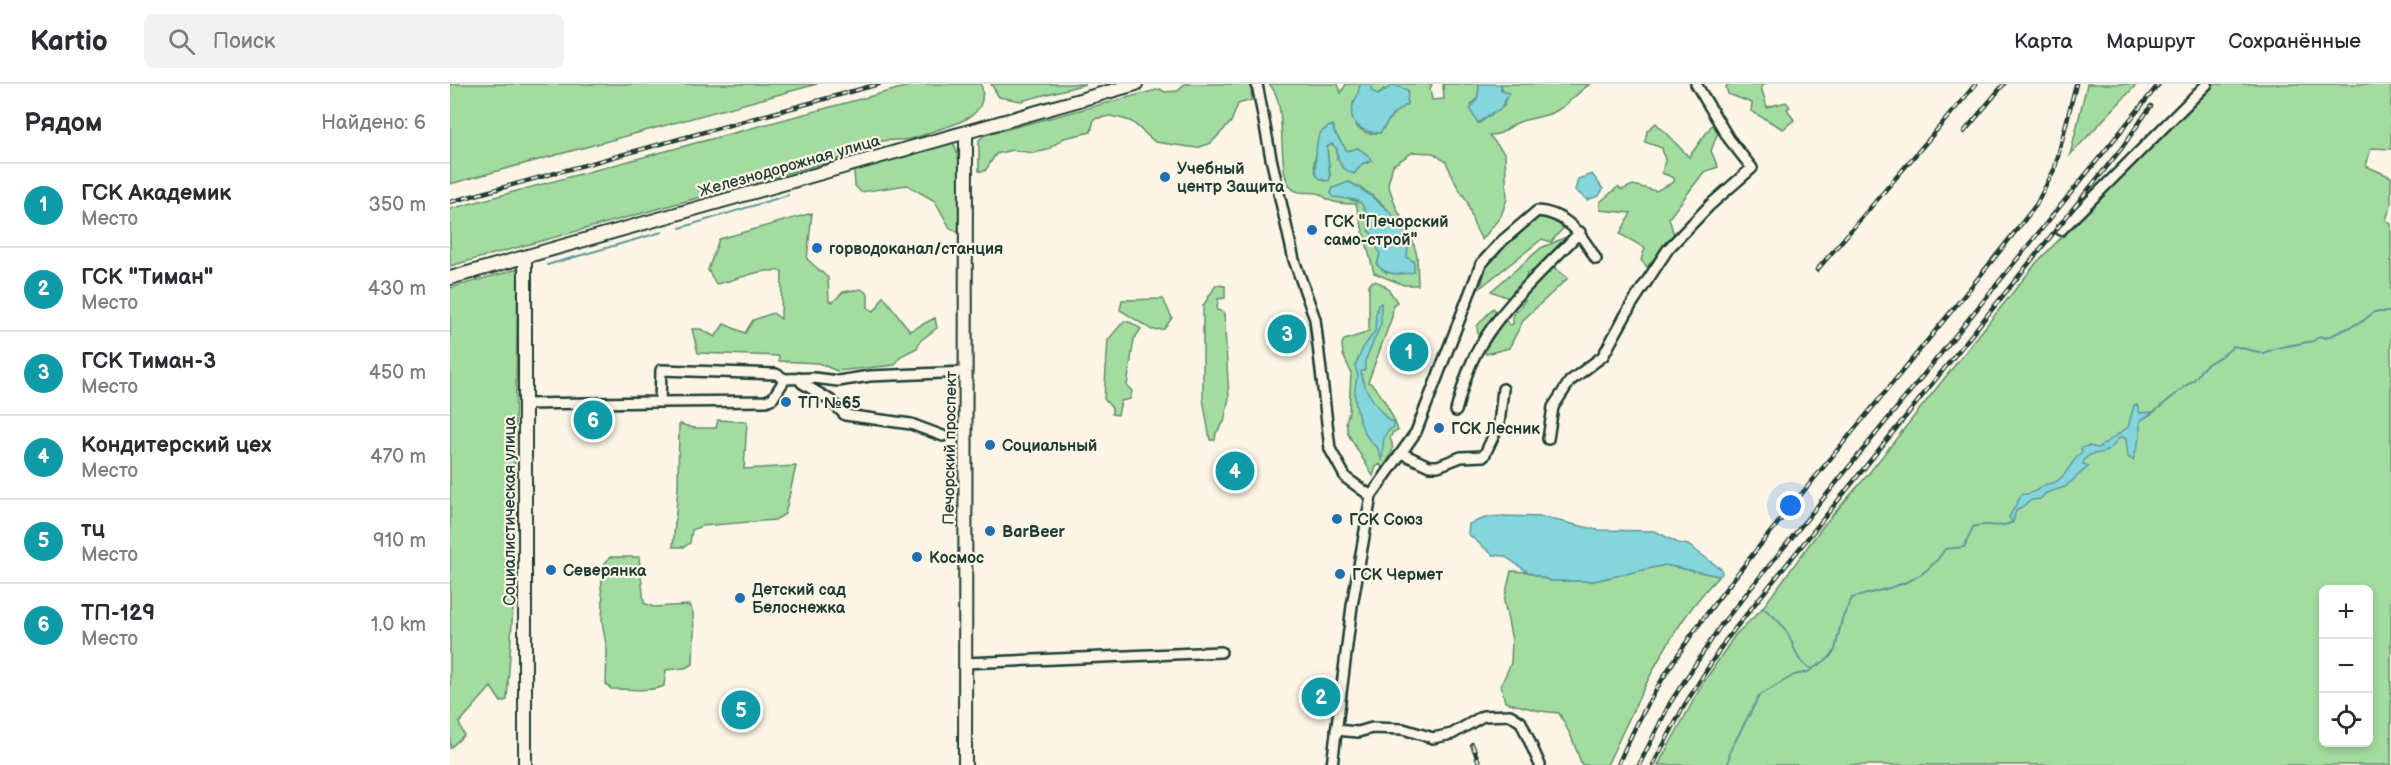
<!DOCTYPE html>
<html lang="ru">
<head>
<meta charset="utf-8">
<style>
	body { margin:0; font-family:"Balsamiq Sans",sans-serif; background:#f2f2f3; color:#2b2b33 }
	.controls { position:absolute; right:18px; bottom:18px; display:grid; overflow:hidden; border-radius:9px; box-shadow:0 3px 9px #0003 }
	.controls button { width:54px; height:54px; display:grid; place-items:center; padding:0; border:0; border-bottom:2px solid #e1e1e2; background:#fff; color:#2b2b33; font:30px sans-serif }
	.you { position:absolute; left:1341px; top:422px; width:21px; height:21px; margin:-15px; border:4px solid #fff; border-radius:50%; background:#1a73e8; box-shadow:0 0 0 9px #1a73e833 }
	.badge { display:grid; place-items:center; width:39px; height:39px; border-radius:50%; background:#111827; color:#fff; font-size:20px; font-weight:700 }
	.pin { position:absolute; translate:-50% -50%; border:3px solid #fff; box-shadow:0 2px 6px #0006 }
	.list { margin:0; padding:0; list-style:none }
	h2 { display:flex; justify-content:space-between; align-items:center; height:78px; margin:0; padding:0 24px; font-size:26px }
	h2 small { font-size:20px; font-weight:400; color:#7c7c81 }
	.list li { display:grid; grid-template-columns:39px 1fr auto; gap:18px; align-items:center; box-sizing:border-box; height:84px; padding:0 24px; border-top:2px solid #e1e1e2 }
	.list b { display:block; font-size:22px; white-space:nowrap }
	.list p { margin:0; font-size:20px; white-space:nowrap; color:#7c7c81 }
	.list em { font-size:20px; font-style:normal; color:#7c7c81 }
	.icon { flex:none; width:33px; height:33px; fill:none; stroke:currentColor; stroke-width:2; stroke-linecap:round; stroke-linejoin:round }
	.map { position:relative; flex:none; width:1941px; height:681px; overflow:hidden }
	header { display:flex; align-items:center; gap:36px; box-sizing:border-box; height:84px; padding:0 30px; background:#fff; border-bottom:2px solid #e1e1e2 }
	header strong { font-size:28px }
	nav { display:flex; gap:33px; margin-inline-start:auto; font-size:21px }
	.search { width:420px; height:54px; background:#f2f2f3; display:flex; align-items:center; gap:15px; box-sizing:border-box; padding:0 21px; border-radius:9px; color:#7c7c81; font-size:22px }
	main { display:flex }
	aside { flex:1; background:#fff }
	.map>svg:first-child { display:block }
	.green { fill:#a3dca1; stroke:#618c6a; stroke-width:1.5; fill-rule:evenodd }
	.water { fill:#84d5dc; stroke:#5c9899; stroke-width:1.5 }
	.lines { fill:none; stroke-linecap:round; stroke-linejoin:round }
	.stream { stroke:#5c9899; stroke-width:2 }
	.minor-casing { stroke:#1f3d34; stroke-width:14 }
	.secondary-casing { stroke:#1f3d34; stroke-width:16 }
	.minor { stroke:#fcf5e5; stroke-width:9 }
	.secondary { stroke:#fcf5e5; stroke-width:12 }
	.rail-casing { stroke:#1f3d34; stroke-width:4.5 }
	.rail { stroke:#fcf5e5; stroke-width:2; stroke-dasharray:7; stroke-linecap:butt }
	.poi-dot { fill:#1f6fb2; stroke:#fcf5e5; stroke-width:2 }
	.labels { text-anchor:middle; stroke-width:4.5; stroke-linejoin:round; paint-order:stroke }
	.street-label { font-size:16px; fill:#1f3d34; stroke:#fcf5e5 }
	.poi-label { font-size:16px; font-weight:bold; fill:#1f3d34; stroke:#fcf5e5; text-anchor:start }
</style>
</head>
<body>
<header>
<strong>Kartio</strong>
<div class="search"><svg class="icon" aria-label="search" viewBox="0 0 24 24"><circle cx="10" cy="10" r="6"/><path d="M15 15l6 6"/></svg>Поиск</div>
<nav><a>Карта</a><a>Маршрут</a><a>Сохранённые</a></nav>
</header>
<main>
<aside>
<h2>Рядом<small>Найдено: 6</small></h2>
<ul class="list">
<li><span class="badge" style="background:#0f9aa8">1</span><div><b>ГСК Академик</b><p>Место</p></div><em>350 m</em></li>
<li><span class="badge" style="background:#0f9aa8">2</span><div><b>ГСК &quot;Тиман&quot;</b><p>Место</p></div><em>430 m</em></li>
<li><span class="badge" style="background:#0f9aa8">3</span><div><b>ГСК Тиман-3</b><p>Место</p></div><em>450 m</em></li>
<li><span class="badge" style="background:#0f9aa8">4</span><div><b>Кондитерский цех</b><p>Место</p></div><em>470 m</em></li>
<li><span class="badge" style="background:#0f9aa8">5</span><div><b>тц</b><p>Место</p></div><em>910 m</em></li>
<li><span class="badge" style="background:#0f9aa8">6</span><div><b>ТП-129</b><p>Место</p></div><em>1.0 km</em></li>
</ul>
</aside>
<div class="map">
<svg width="1941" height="681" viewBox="0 0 1941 681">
	<rect width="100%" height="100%" fill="#fcf5e5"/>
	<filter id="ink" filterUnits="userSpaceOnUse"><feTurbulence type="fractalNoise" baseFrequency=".0167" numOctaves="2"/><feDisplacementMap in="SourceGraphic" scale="12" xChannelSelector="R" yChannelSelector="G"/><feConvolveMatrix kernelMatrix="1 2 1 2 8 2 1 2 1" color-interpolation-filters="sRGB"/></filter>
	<g filter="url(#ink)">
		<path class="green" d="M0 0H367L0 100Z
			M466 0H531C540 31 510 39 487 46 478 49 469 53 460 55 449 57 439 55 428 58L425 65 0 182V125Z
			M541 0H636L571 17 549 13Z
			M734 0H800L802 16 788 20 781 38 761 59 747 64 705 58 682 38 674 35 660 32 644 35 641 48 614 54 597 66 584 69 562 66 546 70 535 87H529V56L535 51 710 5 715 8 728 7Z
			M819 0H888L891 9 896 0H910L909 11 903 19 907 43 917 49H930L943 30 957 20 934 5 928 11 921 6 922 0H982L980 5 982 16 994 15 993 0H1029L1028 13 1021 21 1029 39 1054 22 1055 15 1051 0H1140C1127 8 1120 20 1106 27 1095 33 1081 34 1069 38 1056 43 1056 51 1039 51L1055 70 1057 115 1051 132 1032 156 1024 141 1017 117 1006 100 996 78 983 69 963 68 943 81 938 100 947 126 959 145 967 171 968 201H954L924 189 906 120C898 120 886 120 879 116 875 114 871 110 867 109 859 107 851 111 844 106 823 93 841 20 819 0ZM884 44V48L897 67 908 64 920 73 918 79H913L904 89 887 75V65L882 60 877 63 880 91 875 97C851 83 872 59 884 44ZM899 98C928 111 960 140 957 174L937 189 927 181 930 170 927 156 919 147 915 125 911 119 881 109 883 104Z
			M1278 0H1315L1311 3 1317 23 1336 18 1340 23 1337 25 1344 36 1333 45 1301 27 1302 19 1278 10 1276 3Z
			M1637 0H1687L1620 71Z
			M1763 0H1941V65L1921 64 1916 82 1941 93V121L1936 136 1941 140V681H1208L1252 601 1285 551 1311 526 1373 442 1415 394 1587 178ZM1874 506H1918V658H1874Z
			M1206 39 1239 73 1262 41 1267 42 1268 48 1261 67 1268 83 1254 88 1219 134 1224 151 1197 183 1191 176 1195 164 1170 150 1181 129 1150 126V118L1168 103 1172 106 1183 101 1206 107 1224 98V94L1212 89 1215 76 1212 64 1195 58 1197 47Z
			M502 57C514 73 510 120 510 141L507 148 500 144 485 117 457 101 411 108 405 102 404 86Z
			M362 129 357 175 378 194 379 217 383 218 393 208 411 205 418 210V224L423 227 427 224 433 212 460 247 485 234 487 244 470 257 467 264 451 272 445 281 387 287 368 279 329 277V272L248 269 242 245H251L265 253 274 240 295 249 303 236 323 229 331 235 332 187C304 185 292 195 266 200L258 186 269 155Z
			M1092 130 1105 133 1116 141 1101 158 1092 155 1026 207V203L1032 199 1036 183 1052 163Z
			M1116 153 1117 158 1097 181 1077 189 1076 194 1080 196 1102 182 1118 194 1074 235 1059 264 1036 270 1028 252 1027 242 1043 224 1060 241 1063 240V232L1075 216 1061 215 1041 207 1091 164Z
			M68 185 63 472C53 486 54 493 64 507L57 616 51 618 41 603 9 639 14 651 0 664V204Z
			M923 197C935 198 941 209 947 218L943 221 942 233 918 298C929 303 945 335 948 347L943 348 940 354C947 368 938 373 933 385L930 380 926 383 923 392 898 350 896 337 899 328 901 288 893 271 892 260 894 256 913 250 919 246V201Z
			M766 201 775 202V214L768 215 767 226 774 228 779 314 774 338 766 349 765 356H760L753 314V222Z
			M713 215 722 234 714 245 702 246 670 226 672 216Z
			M674 237 682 239 691 245 684 255 677 302 682 307 680 315 671 317 668 331 662 330V324L654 315 658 256Z
			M268 336 297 338 294 385 346 382 335 430 325 436 251 442 242 446 240 459 234 463H223L228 404 229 342 230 340 244 344H266Z
			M160 473H189L194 519 203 523 239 521 243 529 244 546 243 580 235 584 216 586 214 602C200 608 178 605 161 605L156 600 157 566 152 538 153 515 151 504 155 479Z
			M1215 481 1269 492C1217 545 1189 615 1157 681H1132L1121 652 1109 629 1090 627 1055 618 1051 601 1061 579 1062 556 1054 517 1061 487 1078 488 1101 497H1144Z"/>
		<path class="water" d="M910 0H922L921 6 928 11 943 1 958 6 957 20 943 30 930 49C914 49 895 39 904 19 907 11 909 9 910 0Z
			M1029 0H1051V7L1059 9 1049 27 1043 28 1028 39 1020 26 1028 13Z
			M883 41 884 48 897 67 908 64 920 73 922 77 913 79 904 90C891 85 887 78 887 65L882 60 877 63 880 94 879 97C860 95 866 84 866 71 867 56 866 47 883 41Z
			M1142 90 1153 105 1149 112 1137 116 1125 106 1128 95Z
			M899 98C915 106 946 130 955 146 959 155 958 165 957 174L964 177V188C951 191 937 192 927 181L930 170 926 161 927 156 919 147 915 125 911 119 906 116 883 113 881 109 883 104Z
			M931 219V240L915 277V285L911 288C914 307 927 323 939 337H944V343C930 350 934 363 932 377L927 363C911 355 899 311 908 292L905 282 913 264 925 247 926 231 928 221Z
			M1684 321H1687L1690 329 1704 328 1690 337V353L1683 376 1678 373 1676 355 1671 352C1666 356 1665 360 1661 364 1653 373 1636 365 1633 380L1639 382 1615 403 1596 409 1590 415 1582 416 1566 427 1563 438 1559 433 1572 410C1581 411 1587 406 1593 402 1597 399 1603 400 1607 397 1618 390 1622 375 1632 368L1631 364 1638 362 1648 364 1678 343Z
			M1053 432 1092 433 1148 446 1205 447 1228 459 1238 461 1271 485 1272 490 1269 492 1215 481 1144 497H1101L1078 488 1054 472 1043 471 1018 450 1019 440 1038 433Z"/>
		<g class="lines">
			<path class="stream" d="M230 144 338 111
				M97 181 212 148
				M1704 328 1738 300C1747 296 1748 288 1755 282 1765 274 1775 273 1783 262L1813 269 1827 264 1863 257 1870 252 1876 254 1913 237 1924 228H1939L1941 230
				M1312 523C1321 530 1330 537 1336 547 1345 560 1345 580 1363 585
				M1278 681 1280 667 1309 612 1344 591 1358 588 1379 574 1385 566 1392 535 1402 514C1440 503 1473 501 1495 465L1514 463 1523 443C1537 437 1546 446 1563 438"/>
			<g class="minor-casing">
				<path id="minor" d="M807 0 821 74 844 176 865 235 880 365 896 394 921 412
					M1611 146 1757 0
					M349 294 352 299 380 316 395 331 461 340 493 352
					M210 318 316 317 323 314 335 295
					M75 320 210 318 211 286 326 290 335 295 364 294 388 297 420 292 516 288
					M1006 327C1012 305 1018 282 1030 262 1055 219 1096 184 1130 148
					M1098 355 1103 323 1120 297 1153 272 1180 223 1218 165 1260 121 1302 84 1279 55 1246 0
					M951 369 979 382H988L1011 373 1034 372 1049 340 1053 305
					M515 579 771 568
					M886 646 908 648 922 644 953 645 983 654 1002 650 1033 632 1060 631 1071 638 1090 681
					M882 681 902 522 921 412 966 348 1031 180 1052 157 1087 127C1117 129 1132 151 1146 175"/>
			</g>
			<g class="secondary-casing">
				<path id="secondary" d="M0 194 686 0
					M75 681V173
					M515 681 516 48"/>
			</g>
			<use href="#minor" class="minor"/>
			<use href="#secondary" class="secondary"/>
			<g class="rail-casing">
				<path id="rail" d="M1514 48 1554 0
					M0 118 429 0
					M1367 186 1526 0
					M1022 660 1030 681
					M1168 681C1209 582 1278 501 1345 418 1425 319 1508 222 1586 121L1605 84 1626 0
					M1189 681 1220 619 1271 541 1709 0
					M1203 681 1234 622 1275 557 1671 65 1701 22"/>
			</g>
			<use href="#rail" class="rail"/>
		</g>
	</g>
	<g class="poi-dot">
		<circle cx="715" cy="93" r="6"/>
		<circle cx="862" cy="146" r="6"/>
		<circle cx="367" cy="164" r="6"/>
		<circle cx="336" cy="318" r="6"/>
		<circle cx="989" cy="344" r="6"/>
		<circle cx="540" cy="361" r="6"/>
		<circle cx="887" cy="435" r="6"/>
		<circle cx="540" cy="447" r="6"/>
		<circle cx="467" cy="473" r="6"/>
		<circle cx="101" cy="486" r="6"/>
		<circle cx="890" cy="490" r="6"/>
		<circle cx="290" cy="514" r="6"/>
	</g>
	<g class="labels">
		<g class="street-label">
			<text transform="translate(339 81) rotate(-16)" y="6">Железнодорожная улица</text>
			<text transform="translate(499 364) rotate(-89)" y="6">Печорский проспект</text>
			<text transform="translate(59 427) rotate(-90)" y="6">Социалистическая улица</text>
		</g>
		<g class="poi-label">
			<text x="727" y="90">Учебный<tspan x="727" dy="18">центр Защита</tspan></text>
			<text x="874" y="143">ГСК "Печорский<tspan x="874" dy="18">само-строй"</tspan></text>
			<text x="379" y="170">горводоканал/станция</text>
			<text x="348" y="324">ТП №65</text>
			<text x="1001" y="350">ГСК Лесник</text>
			<text x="552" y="367">Социальный</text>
			<text x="899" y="441">ГСК Союз</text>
			<text x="552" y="453">BarBeer</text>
			<text x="479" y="479">Космос</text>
			<text x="113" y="492">Северянка</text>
			<text x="902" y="496">ГСК Чермет</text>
			<text x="302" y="511">Детский сад<tspan x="302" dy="18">Белоснежка</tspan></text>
		</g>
	</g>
</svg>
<div class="controls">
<button>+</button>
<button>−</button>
<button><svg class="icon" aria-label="locate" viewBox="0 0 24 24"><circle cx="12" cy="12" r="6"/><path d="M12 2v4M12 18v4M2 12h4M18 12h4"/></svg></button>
</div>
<div class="you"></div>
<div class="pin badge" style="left:959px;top:268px;background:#0f9aa8">1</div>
<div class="pin badge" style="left:871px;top:613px;background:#0f9aa8">2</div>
<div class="pin badge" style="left:837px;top:250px;background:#0f9aa8">3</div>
<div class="pin badge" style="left:785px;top:387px;background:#0f9aa8">4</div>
<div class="pin badge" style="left:291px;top:626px;background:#0f9aa8">5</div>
<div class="pin badge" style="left:143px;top:336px;background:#0f9aa8">6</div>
</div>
</main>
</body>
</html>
